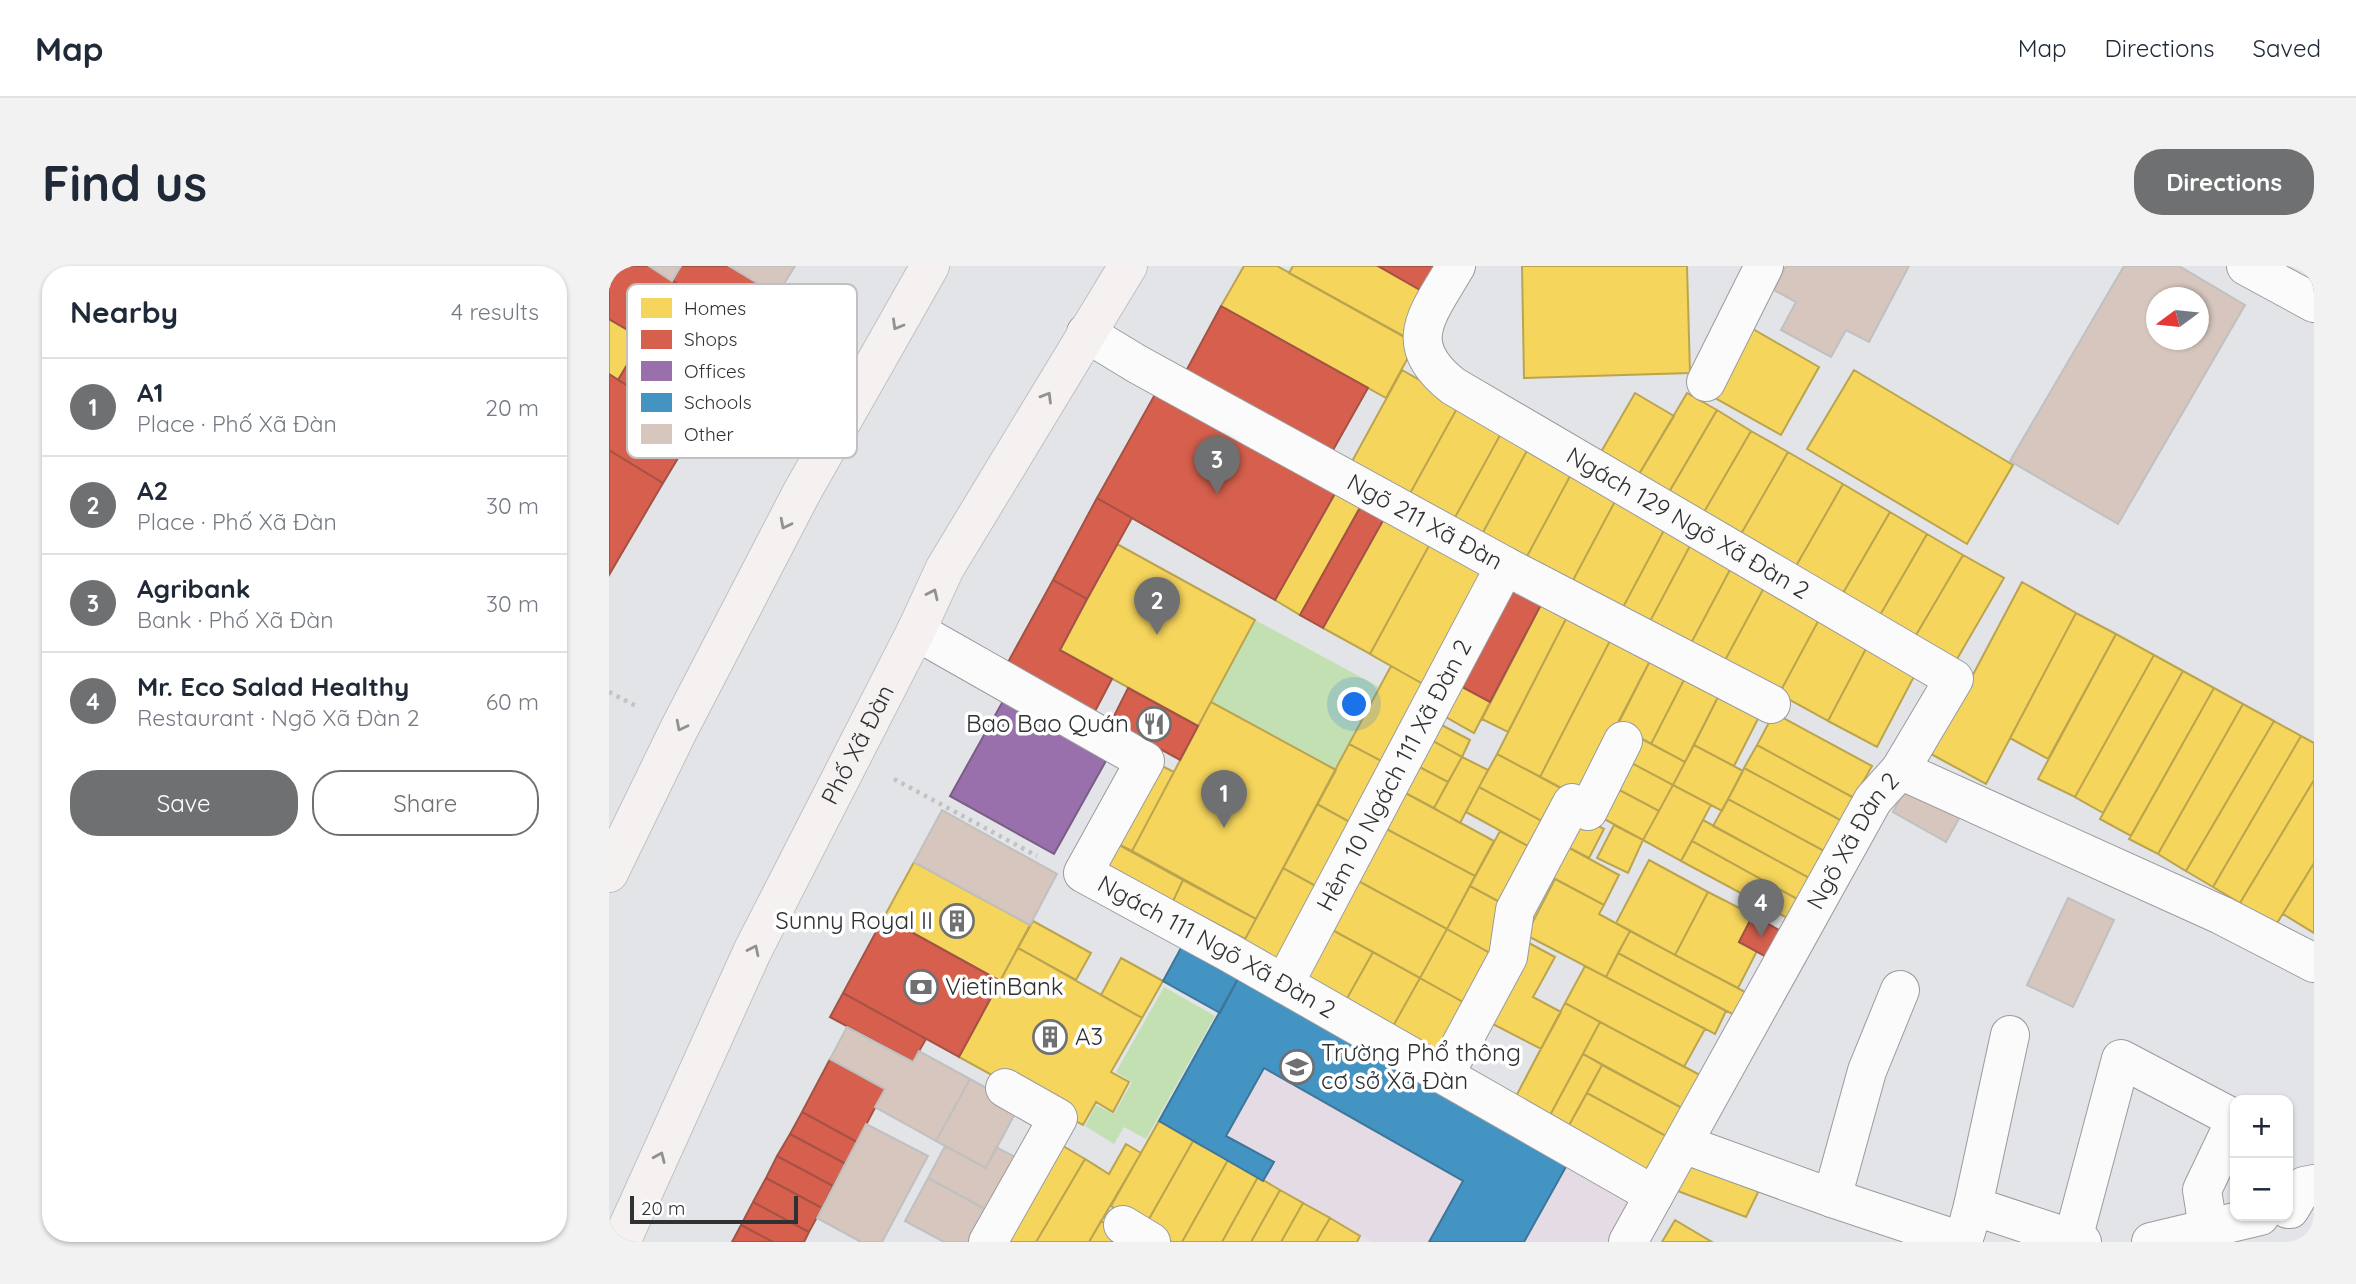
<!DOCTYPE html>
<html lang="en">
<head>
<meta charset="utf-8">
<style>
	body { margin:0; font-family:Quicksand,sans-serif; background:#f2f2f3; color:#1f2937 }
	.controls { position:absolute; right:21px; bottom:21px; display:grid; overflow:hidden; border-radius:14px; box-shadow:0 2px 5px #0004 }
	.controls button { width:63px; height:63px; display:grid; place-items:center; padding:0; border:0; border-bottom:2px solid #e0e1e3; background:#fff; color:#1f2937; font:35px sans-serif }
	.compass { position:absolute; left:1537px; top:21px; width:63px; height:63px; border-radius:50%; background:#fff; box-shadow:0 2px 5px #0004; rotate:255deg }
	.scale { position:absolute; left:21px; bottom:18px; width:168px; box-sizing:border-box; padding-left:7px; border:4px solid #303133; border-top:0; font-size:19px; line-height:24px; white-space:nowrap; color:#303133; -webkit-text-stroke:5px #fff; paint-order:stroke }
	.you { position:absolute; left:746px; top:439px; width:24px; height:24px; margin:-18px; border:5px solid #fff; border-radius:50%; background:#1a73e8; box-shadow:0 0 0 10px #1a73e833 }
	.badge { display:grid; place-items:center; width:46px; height:46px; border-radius:50%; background:#6e7072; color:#fff; font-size:23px; font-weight:700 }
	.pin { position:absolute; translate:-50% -58px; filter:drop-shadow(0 2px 4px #0008) }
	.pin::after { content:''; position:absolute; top:37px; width:24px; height:21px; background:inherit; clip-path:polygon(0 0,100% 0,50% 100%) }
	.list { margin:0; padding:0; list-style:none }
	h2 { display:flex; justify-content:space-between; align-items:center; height:91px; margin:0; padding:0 28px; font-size:30px }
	h2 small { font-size:23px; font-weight:400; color:#747a83 }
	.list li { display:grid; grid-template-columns:46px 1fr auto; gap:21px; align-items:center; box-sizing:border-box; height:98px; padding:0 28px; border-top:2px solid #e0e1e3 }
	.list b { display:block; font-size:26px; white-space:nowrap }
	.list p { margin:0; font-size:23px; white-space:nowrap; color:#747a83 }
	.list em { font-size:23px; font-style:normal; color:#747a83 }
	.actions { display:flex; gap:14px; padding:21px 28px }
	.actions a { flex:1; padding:16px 0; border:2px solid #6e7072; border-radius:28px; text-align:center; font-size:24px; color:#6e7072 }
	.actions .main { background:#6e7072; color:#fff }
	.map { position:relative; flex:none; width:1705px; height:976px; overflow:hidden; border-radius:28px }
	header { display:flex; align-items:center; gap:42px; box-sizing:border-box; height:98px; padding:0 35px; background:#fff; border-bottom:2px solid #e0e1e3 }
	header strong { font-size:33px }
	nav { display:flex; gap:38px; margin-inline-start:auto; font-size:24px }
	.intro { display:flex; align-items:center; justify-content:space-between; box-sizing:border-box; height:168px; padding:0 42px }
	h1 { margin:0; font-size:49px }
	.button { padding:18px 32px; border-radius:28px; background:#6e7072; color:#fff; font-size:24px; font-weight:700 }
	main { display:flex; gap:42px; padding:0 42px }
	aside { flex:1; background:#fff; border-radius:28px; box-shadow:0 2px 5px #0004 }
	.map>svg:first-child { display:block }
	.education { fill:#e5dbe4 }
	.green { fill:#c3e0b3 }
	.homes { fill:#f6d55c; stroke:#bba450; stroke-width:2 }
	.shops { fill:#d6604d; stroke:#a45245; stroke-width:2 }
	.offices { fill:#9970ab; stroke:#7a5d87; stroke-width:2 }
	.schools { fill:#4393c3; stroke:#3d7698; stroke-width:2 }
	.building { fill:#d6c6bd; stroke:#c0c0c1; stroke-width:2; fill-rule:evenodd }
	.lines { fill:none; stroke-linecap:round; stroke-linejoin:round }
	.minor-casing { stroke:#9a9b9d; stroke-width:40 }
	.major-casing { stroke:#c0c1c2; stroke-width:40 }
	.path { stroke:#c2c2c3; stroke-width:4.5; stroke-dasharray:3.5 5; stroke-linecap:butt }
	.minor { stroke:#fbfbfb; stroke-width:38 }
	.major { stroke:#f5f1f1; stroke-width:38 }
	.oneway { stroke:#929192 }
	.labels { text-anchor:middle; stroke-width:7; stroke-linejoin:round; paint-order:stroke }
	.street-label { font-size:24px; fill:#303133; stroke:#fff }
	.poi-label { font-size:24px; fill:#303133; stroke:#fff; text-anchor:start }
	.key { fill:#fff; stroke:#c1c1c2; stroke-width:2 }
	.key-label { font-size:19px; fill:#303133 }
</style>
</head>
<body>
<header>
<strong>Map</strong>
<nav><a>Map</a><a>Directions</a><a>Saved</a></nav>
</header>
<div class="intro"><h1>Find us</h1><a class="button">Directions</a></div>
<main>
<aside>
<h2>Nearby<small>4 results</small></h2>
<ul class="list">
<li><span class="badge">1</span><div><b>A1</b><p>Place · Phố Xã Đàn</p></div><em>20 m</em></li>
<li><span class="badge">2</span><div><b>A2</b><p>Place · Phố Xã Đàn</p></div><em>30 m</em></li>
<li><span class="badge">3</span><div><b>Agribank</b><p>Bank · Phố Xã Đàn</p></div><em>30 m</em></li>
<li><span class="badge">4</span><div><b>Mr. Eco Salad Healthy</b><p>Restaurant · Ngõ Xã Đàn 2</p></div><em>60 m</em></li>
</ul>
<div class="actions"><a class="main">Save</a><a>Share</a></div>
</aside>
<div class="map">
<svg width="1705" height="976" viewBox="0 0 1705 976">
	<rect width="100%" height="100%" fill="#e2e4e7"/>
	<path class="education" d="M630 711 1025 931 1000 976H763L550 855Z"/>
	<path class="green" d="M646 354 770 421 727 504 602 436Z
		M555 721 606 750 537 873 515 861 505 878 476 860 487 839 505 848 523 816 507 806Z"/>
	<path class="homes" d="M635 0H668L807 77 777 132 612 40Z
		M684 0H769L818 28 795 71 680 7Z
		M913 0H1078L1081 107 915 112Z
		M0 53 34 73 9 114 0 108Z
		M1137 59 1210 101 1172 169 1099 128Z
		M793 104 851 137 799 231 741 199Z
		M1245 104 1404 199 1358 278 1198 183Z
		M1026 127 1065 150 1026 215 988 193Z
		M1078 127 1108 144 1056 233 1026 215Z
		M851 137 895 162 844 255 799 231Z
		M1108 144 1142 165 1091 253 1056 233Z
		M895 162 922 177 872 270 844 255Z
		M1142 165 1179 186 1128 275 1091 253Z
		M922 177 966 201 916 294 872 270Z
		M1179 186 1234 218 1183 307 1128 275Z
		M966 201 1011 226 962 318 916 294Z
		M1234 218 1281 246 1230 334 1183 307Z
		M728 224 753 238 691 349 666 334Z
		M1011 226 1061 253 1012 345 962 318Z
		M1281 246 1318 268 1267 356 1230 334Z
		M776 251 822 276 761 388 714 362Z
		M1061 253 1082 278 1039 359 1012 345Z
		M1318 268 1354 289 1303 376 1267 356Z
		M822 276 882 310 821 422 761 388Z
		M508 278 646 354 589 460 451 384Z
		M1082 278 1123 300 1080 381 1039 359Z
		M1354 289 1395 312 1344 400 1303 376Z
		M1123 300 1157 318 1114 398 1080 381Z
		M1413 316 1467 347 1377 518 1322 488Z
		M1157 318 1213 348 1170 428 1114 398Z
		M936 331 961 345 899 466 873 453Z
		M961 345 1005 367 931 511 888 488Z
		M1467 347 1507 368 1439 493 1401 472Z
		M1213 348 1261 375 1219 455 1170 428Z
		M1005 367 1045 387 970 532 931 511Z
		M1507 368 1545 389 1466 531 1429 513Z
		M1261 375 1310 401 1268 481 1219 455Z
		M1045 387 1079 406 1042 478 1008 460Z
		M1545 389 1574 405 1494 547 1466 531Z
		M782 400 821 422 780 499 740 478Z
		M1574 405 1605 422 1522 570 1491 553Z
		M1079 406 1113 423 1076 496 1042 478Z
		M846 417 881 436 865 467 830 447Z
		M1605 422 1634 438 1549 588 1520 573Z
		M1113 423 1154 443 1125 500 1085 479Z
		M602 436 727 504 647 653 523 585Z
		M1634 438 1665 455 1577 605 1549 588Z
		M1165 447 1263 500 1245 532 1148 479Z
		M825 455 861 474 853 491 817 471Z
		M1665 455 1692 470 1604 621 1577 605Z
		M1026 469 1076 496 1064 519 1015 493Z
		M1692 470 1705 477V514L1631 637 1604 621Z
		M817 471 853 491 839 516 803 497Z
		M740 478 780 499 748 560 708 538Z
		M1085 479 1134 505 1113 545 1064 519Z
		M1148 479 1245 532 1233 555 1135 502Z
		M888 488 960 526 942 560 870 521Z
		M853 491 879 504 851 557 825 542Z
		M1015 493 1064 519 1050 545 1001 519Z
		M545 496 565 506 523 585 503 575Z
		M803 497 839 516 825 542 789 523Z
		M1135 502 1233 555 1217 586 1119 533Z
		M1705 514V597L1667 659 1631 637Z
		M1001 519 1050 545 1034 574 986 548Z
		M1064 519 1102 539 1072 595 1034 574Z
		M870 521 942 560 928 585 857 546Z
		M789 523 885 575 866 610 770 559Z
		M1119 533 1217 586 1202 613 1104 560Z
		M708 538 748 560 714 624 674 602Z
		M965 547 995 563 980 592 953 578Z
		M1094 554 1202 613 1190 634 1083 575Z
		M770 559 866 610 838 663 742 611Z
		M1005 559 1034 574 1019 607 988 592Z
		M891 565 928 585 898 640 861 620Z
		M503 575 574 614 564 635 492 595Z
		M1083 575 1190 634 1180 653 1072 595Z
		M953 578 1010 609 995 639 937 608Z
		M1040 594 1099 626 1066 689 1007 657Z
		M305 596 421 659 391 715 275 651Z
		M1705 597V667L1674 648Z
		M674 602 714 624 674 699 634 677Z
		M742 611 838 663 811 712 716 660Z
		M946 613 995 639 990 648 1021 665 997 711 917 669Z
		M574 614 647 653 636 673 564 635Z
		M861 620 898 640 888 691 838 663Z
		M1099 626 1144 649 1130 676 1148 685 1129 722 1066 689Z
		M424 655 482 687 467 714 409 682Z
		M716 660 764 686 736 736 690 710Z
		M838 663 888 691 861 740 811 712Z
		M1021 665 1136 726 1125 749 1009 687Z
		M918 676 946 691 924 731 952 746 932 783 878 755Z
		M409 682 533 752 502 806 520 816 504 846 487 836 474 859 350 791Z
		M764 686 811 712 783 762 736 736Z
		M1009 687 1117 745 1106 768 997 711Z
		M512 692 554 715 533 752 492 729Z
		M976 700 1096 763 1075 801 956 737Z
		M811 712 861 740 834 791 783 762Z
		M956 737 991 756 939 853 905 834Z
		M991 756 1091 809 1073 842 974 788Z
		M974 788 993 799 958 863 939 853Z
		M993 799 1073 842 1057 870 978 827Z
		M978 827 1057 870 1038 906 958 863Z
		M550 855 584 875 536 960 502 940Z
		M444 874 476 893 427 976H383Z
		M584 875 619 894 573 976H563L536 960Z
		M517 878 532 887 480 976H427L476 893 500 908Z
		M1083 890 1154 916 1137 951 1066 924Z
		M619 894 649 911 613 976H573Z
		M649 911 671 924 642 976H613Z
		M671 924 694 937 672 976H642Z
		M694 937 721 952 707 976H672Z
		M721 952 751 970 748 976H707Z
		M1066 954 1103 976H1053Z
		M492 955 526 976H480Z"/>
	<path class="shops" d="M0 0H40L145 64 121 103 44 56 34 73 0 53Z
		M72 0H120L168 29 145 64 63 15Z
		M769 0H834L818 28Z
		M612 40 759 122 723 186 577 105Z
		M44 56 121 103 87 162 9 114Z
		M0 108 87 162 54 217 0 184Z
		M549 123 728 224 666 334 488 232Z
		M0 184 54 217 0 309Z
		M488 232 523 252 478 333 444 314Z
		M753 238 776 251 714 362 691 349Z
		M900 312 936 331 881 436 846 417Z
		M444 314 478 333 451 384 503 413 485 447 398 398Z
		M519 422 589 460 571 494 502 456Z
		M1144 649 1175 667 1161 693 1130 676Z
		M275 651 391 715 350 791 234 727Z
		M234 727 317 773 304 796 221 751Z
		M221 793 276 823 248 876 193 846Z
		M193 846 248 876 237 898 181 868Z
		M181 868 237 898 224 920 168 890Z
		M168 890 224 920 213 942 157 912Z
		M157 912 213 942 200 966 144 936Z
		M144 936 200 966 195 976H164L132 959Z
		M132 959 164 976H123Z"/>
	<path class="offices" d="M394 435 498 493 445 588 341 530Z"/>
	<path class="schools" d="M573 680 630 711 611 747 554 715Z
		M630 711 958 899 915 976H820L854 915 655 802 617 870 665 896 654 915 550 855Z"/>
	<path class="building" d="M40 0H72L63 15Z
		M120 0H186L168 29Z
		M1177 0H1300L1260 76 1237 64 1222 91 1172 64 1187 36 1165 24Z
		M1515 0H1570L1636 39 1509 258 1401 195ZM1548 32H1590V74H1548Z
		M1298 519 1352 549 1337 576 1284 546Z
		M333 544 448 608 421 659 305 596Z
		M1459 632 1505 654 1464 741 1418 719Z
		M238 761 304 796 310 785 361 813 327 875 266 841 276 823 221 793Z
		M361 813 410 840 377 902 327 875Z
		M257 858 319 890 273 976H252L208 952Z
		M336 880 377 902 387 881 416 896 387 949 319 912Z
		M319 912 387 949 373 976H335L296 955Z"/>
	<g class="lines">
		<g class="minor-casing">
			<g id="minor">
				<path id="s1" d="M847 0C819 48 790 78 844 120L1345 413 1291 504"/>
				<path d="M1637 0 1705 37"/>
				<path id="s2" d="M477 67 528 98 896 300 1162 438"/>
				<path d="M1097 116 1155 0"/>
				<path id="s3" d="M307 365 536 495 474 607 619 686 1045 929"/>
				<path id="s4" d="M675 718 896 300"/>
				<path d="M836 808 899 691 906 644 963 537 979 545 1014 475"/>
				<path d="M1074 878 1223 932 1355 976"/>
				<path d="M1223 932 1258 805 1291 724"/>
				<path d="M1364 940 1401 769"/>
				<path d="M1679 943H1681L1695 920 1705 918"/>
				<path d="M514 959 542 976"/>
				<path d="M1599 962 1593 924 1626 855"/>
				<path d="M1357 966 1364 940 1473 976"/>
				<path d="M1464 973 1512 793 1626 853"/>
				<path d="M379 976 449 852 396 822"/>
				<path id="s5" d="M1019 976 1264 534 1291 504 1612 649 1705 697"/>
				<path d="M1542 976 1651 950"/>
			</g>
		</g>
		<g class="major-casing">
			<g id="major">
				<path d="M0 607 70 463 193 226 321 0"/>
				<path id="s6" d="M12 976 143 686 307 365 336 302 519 0"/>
			</g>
		</g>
		<path class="path" d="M0 426 27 440
			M285 513 428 590"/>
		<use href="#minor" class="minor"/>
		<use href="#major" class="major"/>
	</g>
	<defs><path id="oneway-chevron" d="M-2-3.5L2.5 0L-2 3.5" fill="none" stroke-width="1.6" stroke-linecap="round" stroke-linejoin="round" transform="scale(1.75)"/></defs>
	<g class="oneway">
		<use href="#oneway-chevron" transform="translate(288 59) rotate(120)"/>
		<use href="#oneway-chevron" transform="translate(438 131) rotate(-59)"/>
		<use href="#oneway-chevron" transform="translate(176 258) rotate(117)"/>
		<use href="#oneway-chevron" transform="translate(324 328) rotate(-65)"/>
		<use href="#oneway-chevron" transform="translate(72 460) rotate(117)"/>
		<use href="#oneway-chevron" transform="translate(145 684) rotate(-64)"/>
		<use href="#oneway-chevron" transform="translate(51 891) rotate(-66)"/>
	</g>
	<defs>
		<g id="restaurant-ring" transform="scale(1.75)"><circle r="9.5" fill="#fff" stroke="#6e7072" stroke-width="1.5"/><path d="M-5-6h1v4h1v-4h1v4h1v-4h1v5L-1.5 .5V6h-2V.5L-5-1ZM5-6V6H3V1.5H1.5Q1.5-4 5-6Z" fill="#6e7072"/></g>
		<g id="building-ring" transform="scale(1.75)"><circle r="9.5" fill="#fff" stroke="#6e7072" stroke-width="1.5"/><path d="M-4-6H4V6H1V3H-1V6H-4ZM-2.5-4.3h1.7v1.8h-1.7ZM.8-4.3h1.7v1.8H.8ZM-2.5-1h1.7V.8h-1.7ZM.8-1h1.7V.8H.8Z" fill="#6e7072"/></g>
		<g id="bank-ring" transform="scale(1.75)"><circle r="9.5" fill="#fff" stroke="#6e7072" stroke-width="1.5"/><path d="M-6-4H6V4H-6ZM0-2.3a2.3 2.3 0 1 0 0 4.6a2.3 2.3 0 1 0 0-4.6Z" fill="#6e7072"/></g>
		<g id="school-ring" transform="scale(1.75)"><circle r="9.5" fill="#fff" stroke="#6e7072" stroke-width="1.5"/><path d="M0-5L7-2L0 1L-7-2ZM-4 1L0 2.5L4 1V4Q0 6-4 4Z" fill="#6e7072"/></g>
	</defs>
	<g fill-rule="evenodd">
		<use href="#restaurant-ring" x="545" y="458"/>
		<use href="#building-ring" x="348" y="655"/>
		<use href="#bank-ring" x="312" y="721"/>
		<use href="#building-ring" x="441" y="771"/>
		<use href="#school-ring" x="688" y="801"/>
	</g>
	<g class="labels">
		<g class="street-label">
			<text dy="8" stroke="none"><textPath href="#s2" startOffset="388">Ngõ 211 Xã Đàn</textPath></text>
			<text dy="8" stroke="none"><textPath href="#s1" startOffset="411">Ngách 129 Ngõ Xã Đàn 2</textPath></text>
			<text dy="8" stroke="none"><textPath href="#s6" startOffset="551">Phố Xã Đàn</textPath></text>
			<text dy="8" stroke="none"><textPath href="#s4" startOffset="236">Hẻm 10 Ngách 111 Xã Đàn 2</textPath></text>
			<text dy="8" stroke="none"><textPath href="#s5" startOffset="460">Ngõ Xã Đàn 2</textPath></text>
			<text dy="8" stroke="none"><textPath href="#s3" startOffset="544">Ngách 111 Ngõ Xã Đàn 2</textPath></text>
		</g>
		<g class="poi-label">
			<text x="520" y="466" text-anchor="end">Bao Bao Quán</text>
			<text x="324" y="663" text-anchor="end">Sunny Royal II</text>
			<text x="336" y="729">VietinBank</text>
			<text x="466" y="779">A3</text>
			<text x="712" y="795">Trường Phổ thông<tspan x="712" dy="28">cơ sở Xã Đàn</tspan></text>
		</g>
	</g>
	<rect x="18" y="18" width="230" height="174" rx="10" class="key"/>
	<rect x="32" y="32" width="31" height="20" fill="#f6d55c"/>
	<rect x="32" y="64" width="31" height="19" fill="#d6604d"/>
	<rect x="32" y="95" width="31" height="20" fill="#9970ab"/>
	<rect x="32" y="127" width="31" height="19" fill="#4393c3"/>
	<rect x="32" y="158" width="31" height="20" fill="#d6c6bd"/>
	<g class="key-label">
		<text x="75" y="49">Homes</text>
		<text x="75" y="80">Shops</text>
		<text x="75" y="112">Offices</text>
		<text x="75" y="143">Schools</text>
		<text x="75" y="175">Other</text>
	</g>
</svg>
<div class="controls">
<button>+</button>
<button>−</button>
</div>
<svg class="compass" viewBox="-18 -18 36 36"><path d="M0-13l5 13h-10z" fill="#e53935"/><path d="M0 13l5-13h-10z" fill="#747a83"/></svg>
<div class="scale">20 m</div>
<div class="you"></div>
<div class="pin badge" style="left:615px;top:562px">1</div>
<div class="pin badge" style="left:548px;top:369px">2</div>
<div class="pin badge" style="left:608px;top:228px">3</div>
<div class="pin badge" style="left:1152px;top:671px">4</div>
</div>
</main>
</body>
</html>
